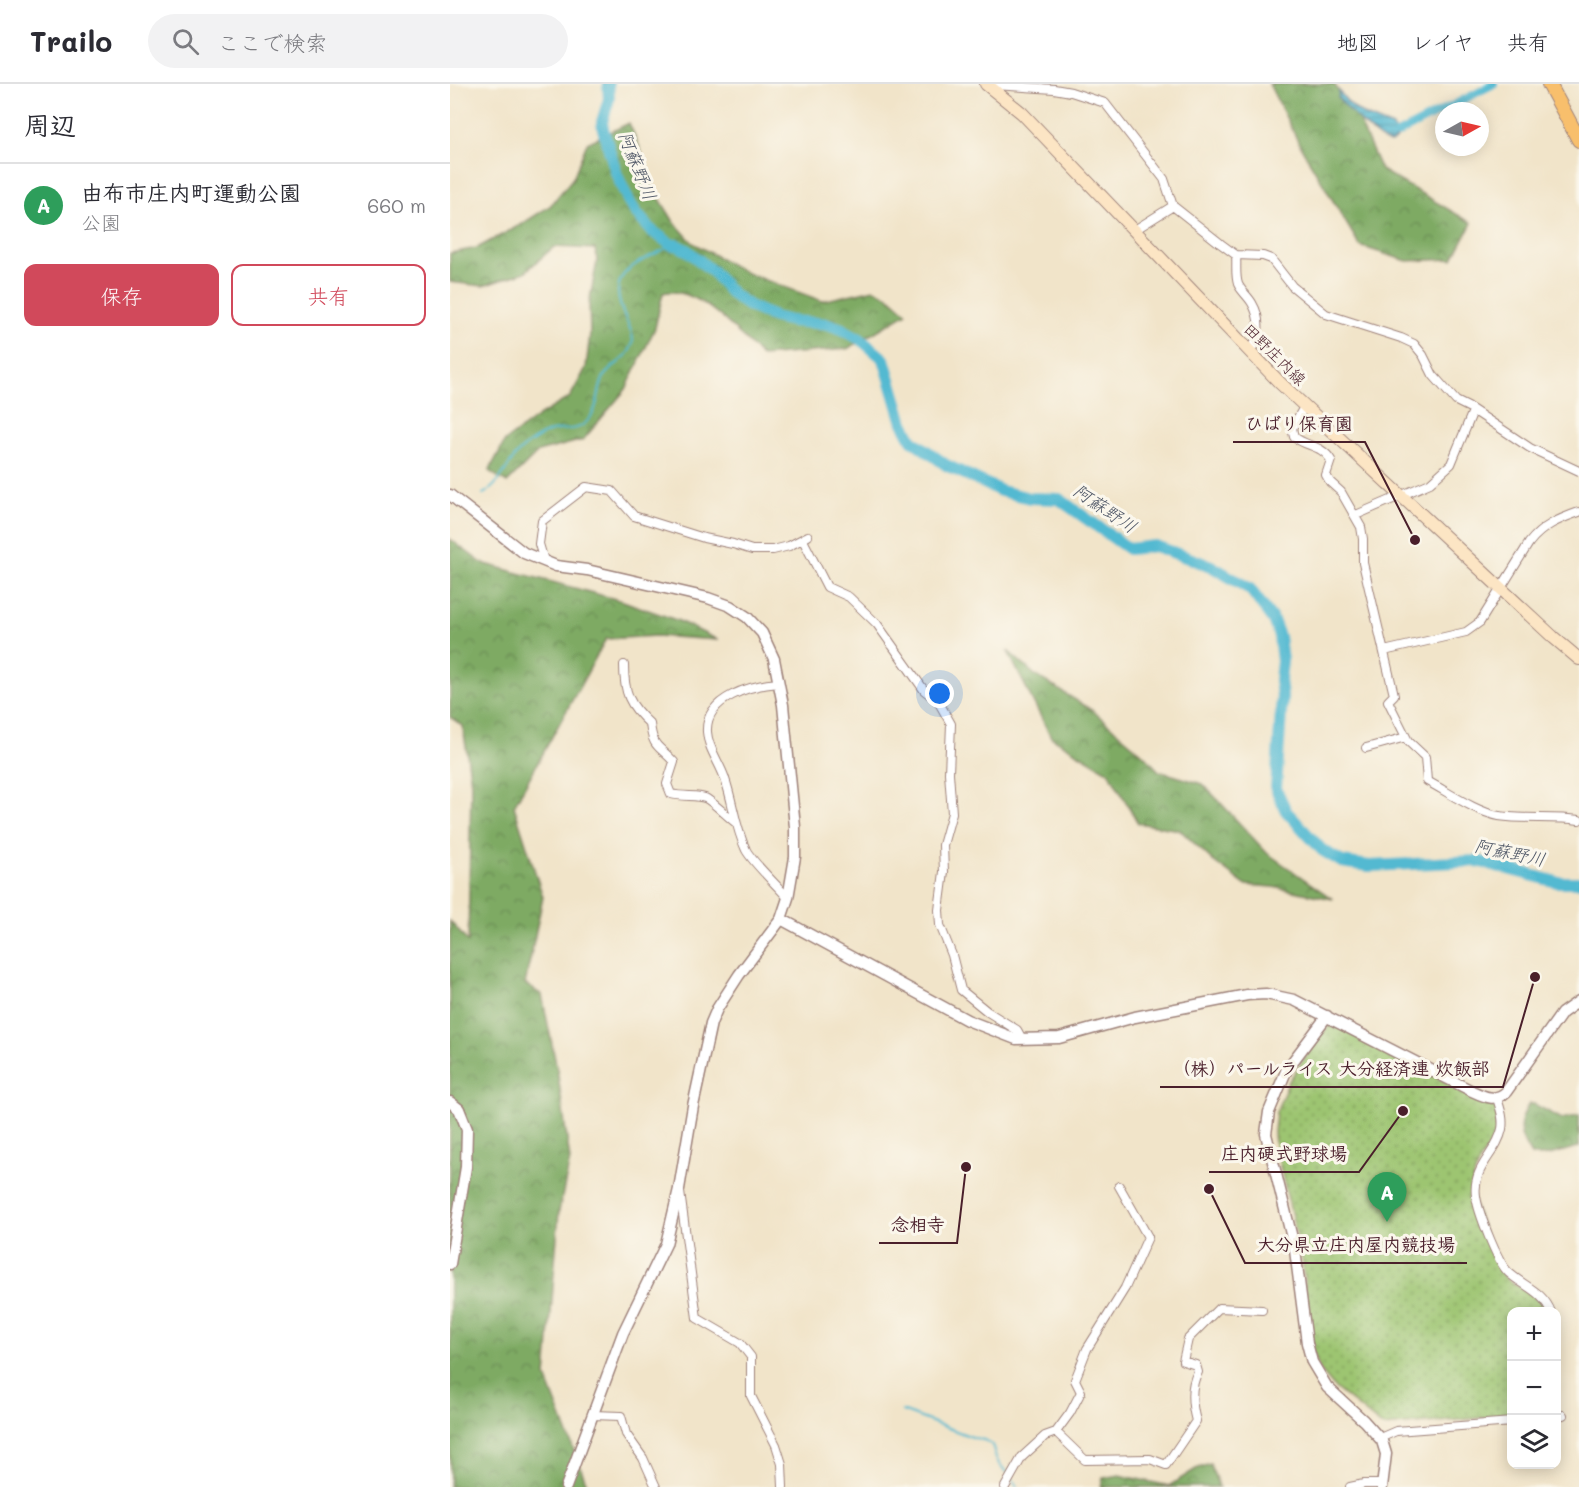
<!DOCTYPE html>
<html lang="ja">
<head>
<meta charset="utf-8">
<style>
	body { margin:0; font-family:Mali,"Klee One",sans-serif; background:#f2f2f3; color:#2b2b33 }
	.controls { position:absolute; right:18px; bottom:18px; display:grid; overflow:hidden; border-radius:12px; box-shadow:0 3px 15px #0003 }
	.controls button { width:54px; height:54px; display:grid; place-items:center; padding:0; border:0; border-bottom:2px solid #e1e1e2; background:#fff; color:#2b2b33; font:30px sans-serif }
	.compass { position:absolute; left:985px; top:18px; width:54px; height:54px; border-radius:50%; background:#fff; box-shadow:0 3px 15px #0003; rotate:82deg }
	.you { position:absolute; left:490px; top:610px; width:21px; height:21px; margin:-15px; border:4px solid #fff; border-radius:50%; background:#1a73e8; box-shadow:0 0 0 9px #1a73e833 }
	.badge { display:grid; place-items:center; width:39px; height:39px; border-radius:50%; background:#d1495b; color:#fff; font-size:20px; font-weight:700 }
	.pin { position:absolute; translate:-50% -50px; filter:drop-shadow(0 2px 3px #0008) }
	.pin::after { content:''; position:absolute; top:32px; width:21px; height:18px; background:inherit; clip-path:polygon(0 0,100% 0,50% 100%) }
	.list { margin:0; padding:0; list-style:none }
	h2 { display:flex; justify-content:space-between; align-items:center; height:78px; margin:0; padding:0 24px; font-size:26px }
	h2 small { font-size:20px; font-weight:400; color:#7c7c81 }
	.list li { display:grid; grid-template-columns:39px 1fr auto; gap:18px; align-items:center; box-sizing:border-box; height:84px; padding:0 24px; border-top:2px solid #e1e1e2 }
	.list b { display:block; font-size:22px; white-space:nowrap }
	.list p { margin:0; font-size:20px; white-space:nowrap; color:#7c7c81 }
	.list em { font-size:20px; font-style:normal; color:#7c7c81 }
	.actions { display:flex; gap:12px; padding:18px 24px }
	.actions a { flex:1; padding:14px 0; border:2px solid #d1495b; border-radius:12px; text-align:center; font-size:21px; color:#d1495b }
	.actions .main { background:#d1495b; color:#fff }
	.icon { flex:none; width:33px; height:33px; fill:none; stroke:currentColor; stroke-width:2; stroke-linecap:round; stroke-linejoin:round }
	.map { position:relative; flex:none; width:1129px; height:1403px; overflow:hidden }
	header { display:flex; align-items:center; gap:36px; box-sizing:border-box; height:84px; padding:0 30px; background:#fff; border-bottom:2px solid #e1e1e2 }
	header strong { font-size:28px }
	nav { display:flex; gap:33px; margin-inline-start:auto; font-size:21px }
	.search { width:420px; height:54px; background:#f2f2f3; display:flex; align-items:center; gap:15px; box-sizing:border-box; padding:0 21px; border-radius:33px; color:#7c7c81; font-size:22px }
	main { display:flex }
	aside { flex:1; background:#fff }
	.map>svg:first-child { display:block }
	.forest { fill:url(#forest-crowns); stroke:#646447; stroke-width:1.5 }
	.park { fill:url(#park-dots); stroke:#74724e; stroke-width:1.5 }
	.water { fill:url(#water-rules); stroke:#4e6c7e; stroke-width:1.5 }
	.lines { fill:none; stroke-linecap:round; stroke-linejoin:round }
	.stream { stroke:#53b9d1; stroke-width:2 }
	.canal { stroke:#53b9d1; stroke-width:8 }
	.river { stroke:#53b9d1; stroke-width:12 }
	.minor-casing { stroke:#9e827a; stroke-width:10 }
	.tertiary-casing { stroke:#9e827a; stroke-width:13 }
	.secondary-casing { stroke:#9e827a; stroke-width:14 }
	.trunk-casing { stroke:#9e827a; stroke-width:16 }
	.minor { stroke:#fff; stroke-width:8 }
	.tertiary { stroke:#fff; stroke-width:10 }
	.secondary { stroke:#fce5c4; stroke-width:12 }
	.trunk { stroke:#f8bf6c; stroke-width:14 }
	.labels { text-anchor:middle; stroke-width:6; stroke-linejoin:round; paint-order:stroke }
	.street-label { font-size:16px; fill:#4a1f2b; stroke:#fbf7ec }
	.water-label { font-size:18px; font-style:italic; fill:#4d5565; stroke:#fbf7ec }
	.leader { fill:none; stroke:#4a1f2b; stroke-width:2 }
	.callout-dot { fill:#4a1f2b; stroke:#fbf7ec; stroke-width:2 }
	.callout-label { font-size:18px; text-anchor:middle; font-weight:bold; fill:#4a1f2b; stroke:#fbf7ec; stroke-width:6; stroke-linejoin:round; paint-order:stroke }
</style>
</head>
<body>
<header>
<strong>Trailo</strong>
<div class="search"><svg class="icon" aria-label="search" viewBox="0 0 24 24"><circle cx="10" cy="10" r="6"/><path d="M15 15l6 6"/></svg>ここで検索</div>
<nav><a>地図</a><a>レイヤ</a><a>共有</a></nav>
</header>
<main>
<aside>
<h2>周辺<small></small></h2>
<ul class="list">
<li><span class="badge" style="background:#2e9e5b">A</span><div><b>由布市庄内町運動公園</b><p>公園</p></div><em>660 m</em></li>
</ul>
<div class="actions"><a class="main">保存</a><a>共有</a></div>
</aside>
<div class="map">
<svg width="1129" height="1403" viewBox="0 0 1129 1403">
	<defs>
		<pattern id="forest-crowns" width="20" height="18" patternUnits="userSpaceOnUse" patternTransform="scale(1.5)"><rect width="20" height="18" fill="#7eaa63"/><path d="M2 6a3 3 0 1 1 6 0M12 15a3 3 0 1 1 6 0" fill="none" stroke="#698a52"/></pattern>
		<pattern id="park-dots" width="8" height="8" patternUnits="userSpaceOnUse" patternTransform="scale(1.5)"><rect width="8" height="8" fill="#9dc571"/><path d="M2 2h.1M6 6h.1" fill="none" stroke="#829f5d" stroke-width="1.8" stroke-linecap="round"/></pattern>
		<pattern id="water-rules" width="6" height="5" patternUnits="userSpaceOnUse" patternTransform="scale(1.5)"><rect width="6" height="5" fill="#53b9d1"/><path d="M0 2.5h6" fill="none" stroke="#4796aa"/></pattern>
	</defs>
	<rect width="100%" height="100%" fill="#fbf7ec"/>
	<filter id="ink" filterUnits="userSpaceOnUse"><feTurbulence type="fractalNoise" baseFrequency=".0167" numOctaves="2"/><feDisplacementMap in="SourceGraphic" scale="12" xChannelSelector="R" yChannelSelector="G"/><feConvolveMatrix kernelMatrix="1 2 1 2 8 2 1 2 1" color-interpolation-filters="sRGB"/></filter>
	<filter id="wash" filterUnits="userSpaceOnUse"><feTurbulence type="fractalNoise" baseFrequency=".008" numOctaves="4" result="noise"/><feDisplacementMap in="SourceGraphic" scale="24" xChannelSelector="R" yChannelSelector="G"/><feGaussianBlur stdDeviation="1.35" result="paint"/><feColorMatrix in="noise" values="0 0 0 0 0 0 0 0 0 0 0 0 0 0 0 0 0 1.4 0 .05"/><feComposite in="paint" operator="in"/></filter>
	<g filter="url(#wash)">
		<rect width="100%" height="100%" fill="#f1e4c9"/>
		<path class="forest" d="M819 0H884L909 37 931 86 1022 139 1003 175 957 177 910 162 852 65Z
			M179 39 190 64 205 107 224 138 243 159 294 188 372 217 424 205 438 212 457 229 397 265 311 272C288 249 248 201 213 209L205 244 176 305 133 356 88 368 57 399 39 387 55 357 90 331 120 313 136 284 140 249 139 220 147 177 145 165 104 163 75 188 33 202 0 198V169L27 164 72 140 100 122 123 94 137 59Z
			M0 455 32 479 173 517 229 537 268 556 206 552 156 555 64 722 93 813 75 900 92 911 107 985 120 1076 109 1127 96 1293 138 1403H0V837L18 858 21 699 13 642 0 633Z
			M557 566 585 591 642 626 694 671 709 687 753 700 817 769 883 815 823 803 795 801 763 777 730 746 688 739 659 688 601 653Z
			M1079 1020H1084L1112 1035 1129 1031V1063C1113 1066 1096 1075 1081 1071 1068 1051 1066 1040 1079 1020Z
			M760 1380 769 1403H651L653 1394 669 1391 719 1402 746 1385Z"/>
		<path class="park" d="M880 941H886L1046 1024C1047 1030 1050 1036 1049 1042 1047 1050 1043 1056 1038 1063 1026 1082 1019 1097 1024 1120 1031 1138 1042 1180 1055 1193 1071 1209 1083 1204 1097 1227L1062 1228 1061 1331 933 1343 885 1304 870 1286 861 1263 852 1174 825 1061 824 1048 826 1028 839 997 866 956Z"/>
		<path class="water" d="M889 7C906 31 917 33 943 43L948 53 941 59C928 57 898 25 888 14Z"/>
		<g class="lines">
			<path class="stream" d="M33 410C51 401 57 378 72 365 79 359 90 352 99 348 115 342 127 351 140 334 150 321 147 304 155 291 163 280 178 275 182 261 185 253 179 243 176 235 152 187 186 181 222 161
				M452 1327 525 1354C549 1358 540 1364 548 1378 550 1382 555 1387 559 1390
				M562 1394 567 1403"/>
			<path class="canal" d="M947 50 1044 0"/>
			<path class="river" d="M158 0 159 15 152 38 154 49 167 91 178 116 186 129 202 147 222 161H227L238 167 263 188 282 210 299 222 324 233 341 237 378 240 392 245 410 255 434 275 453 339 462 356 496 381 551 407 580 414 609 415 679 465 705 462 761 482 800 505 823 536 829 552 832 577 830 596 832 613 826 705 836 727 872 766 892 778 919 782 1028 777 1107 798H1129"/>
		</g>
	</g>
	<g filter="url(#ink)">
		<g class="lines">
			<g class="minor-casing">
				<path id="minor" d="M543 4 544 1 604 5 621 8 655 19 714 95 723 122 771 160 786 171 813 172 821 175 842 202 876 230 951 254 964 260 973 271 983 291 1006 317 1020 324 1080 364 1129 387
					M683 147 723 122
					M786 171C787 180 785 191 788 200 791 207 798 212 802 219 811 234 811 255 799 268
					M854 323 842 344 844 353C857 363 872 361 881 376L876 391 880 398 891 408 911 443 913 455V479L944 611 938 617 958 657 975 673 977 697C998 708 1026 728 1049 732 1075 736 1103 732 1129 736
					M906 431 980 399 1001 380 1023 327
					M353 456 377 503 399 513 427 540 474 606 488 617 501 640 499 689 502 729 493 761 494 788 489 826 490 841 502 871 511 906 538 928 567 946 572 955
					M94 477 89 460 92 437 136 403 162 407 184 432 254 454 283 460 302 466H323L339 462 358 452
					M934 567 1016 548 1030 538 1079 459C1092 442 1109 435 1129 428
					M174 581C174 609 179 621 200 640 203 665 209 661 224 678L217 700 221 710C233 713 247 711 255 714 261 716 279 734 286 739
					M329 599C302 601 255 613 257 648 258 665 270 679 275 695 283 718 285 743 296 766 303 779 327 801 338 814
					M916 664 956 653
					M1047 1014C1050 1024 1054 1034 1052 1045 1047 1070 1022 1082 1026 1112 1028 1128 1047 1177 1058 1188 1073 1202 1093 1207 1101 1228
					M230 1108 247 1234 290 1259 301 1273V1312L326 1361 332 1380 333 1403
					M142 1331 171 1332 176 1350 193 1374 206 1403
					M1106 1333 1113 1331
					M606 1348 635 1376 700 1375 716 1381 746 1337C742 1322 740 1302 748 1288L746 1281 733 1277 738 1255 769 1224 812 1226
					M930 1354 946 1347 1062 1338
					M555 1403 572 1373 595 1352 606 1348 620 1329 631 1308 625 1296 637 1265 675 1204 698 1153 669 1102
					M900 1403 914 1400H928"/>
			</g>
			<g class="tertiary-casing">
				<path id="tertiary" d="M0 411 74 469 106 482 137 486 258 514 280 522 297 533 312 549 324 575 333 621 345 743V773L338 814 331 835 289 891 267 925 261 939 243 1022 229 1105 216 1160 173 1249 116 1403
					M331 835 517 936 566 955 609 954 685 933 797 911 816 910 844 916 1022 1007C1035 1013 1045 1018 1056 1008L1112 929 1129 917
					M877 932 837 985 819 1028 816 1050 845 1166 857 1259 862 1278 877 1303 914 1337 932 1357 936 1370 932 1403
					M0 1018 9 1025 17 1045 16 1083 0 1180"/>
			</g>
			<g class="secondary-casing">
				<path id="secondary" d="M536 0 572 29 830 299 1103 553 1129 575"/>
			</g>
			<g class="trunk-casing">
				<path id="trunk" d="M1099 0 1129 56"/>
			</g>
			<use href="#minor" class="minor"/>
			<use href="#tertiary" class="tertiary"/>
			<use href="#secondary" class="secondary"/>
			<use href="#trunk" class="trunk"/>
		</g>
	</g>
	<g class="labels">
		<g class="street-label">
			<text transform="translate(825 270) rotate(45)" y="6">田野庄内線</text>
		</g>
		<g class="water-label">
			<text transform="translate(187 82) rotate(68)" y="6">阿蘇野川</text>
			<text transform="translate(655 425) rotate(34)" y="6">阿蘇野川</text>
			<text transform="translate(1060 769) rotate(12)" y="6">阿蘇野川</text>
		</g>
	</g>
	<path class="leader" d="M965 456L915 358H783M1085 893L1053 1003H710M953 1027L909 1088H759M516 1083L507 1159H429M759 1105L795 1179H1017"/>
	<g class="callout-dot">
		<circle cx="965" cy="456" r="6"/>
		<circle cx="1085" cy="893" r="6"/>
		<circle cx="953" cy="1027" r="6"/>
		<circle cx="516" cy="1083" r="6"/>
		<circle cx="759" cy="1105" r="6"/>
	</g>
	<g class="callout-label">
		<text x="849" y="346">ひばり保育園</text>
		<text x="881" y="991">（株）パールライス 大分経済連 炊飯部</text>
		<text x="834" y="1076">庄内硬式野球場</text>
		<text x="468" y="1147">念相寺</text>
		<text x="906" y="1167">大分県立庄内屋内競技場</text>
	</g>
</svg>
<div class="controls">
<button>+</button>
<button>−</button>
<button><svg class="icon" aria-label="layers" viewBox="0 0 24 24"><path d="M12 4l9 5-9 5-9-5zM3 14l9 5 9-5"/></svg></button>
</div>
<svg class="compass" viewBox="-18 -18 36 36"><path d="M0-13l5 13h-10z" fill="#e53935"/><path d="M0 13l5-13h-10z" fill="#7c7c81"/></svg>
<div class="you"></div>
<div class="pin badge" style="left:937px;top:1138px;background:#2e9e5b">A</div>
</div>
</main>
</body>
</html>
